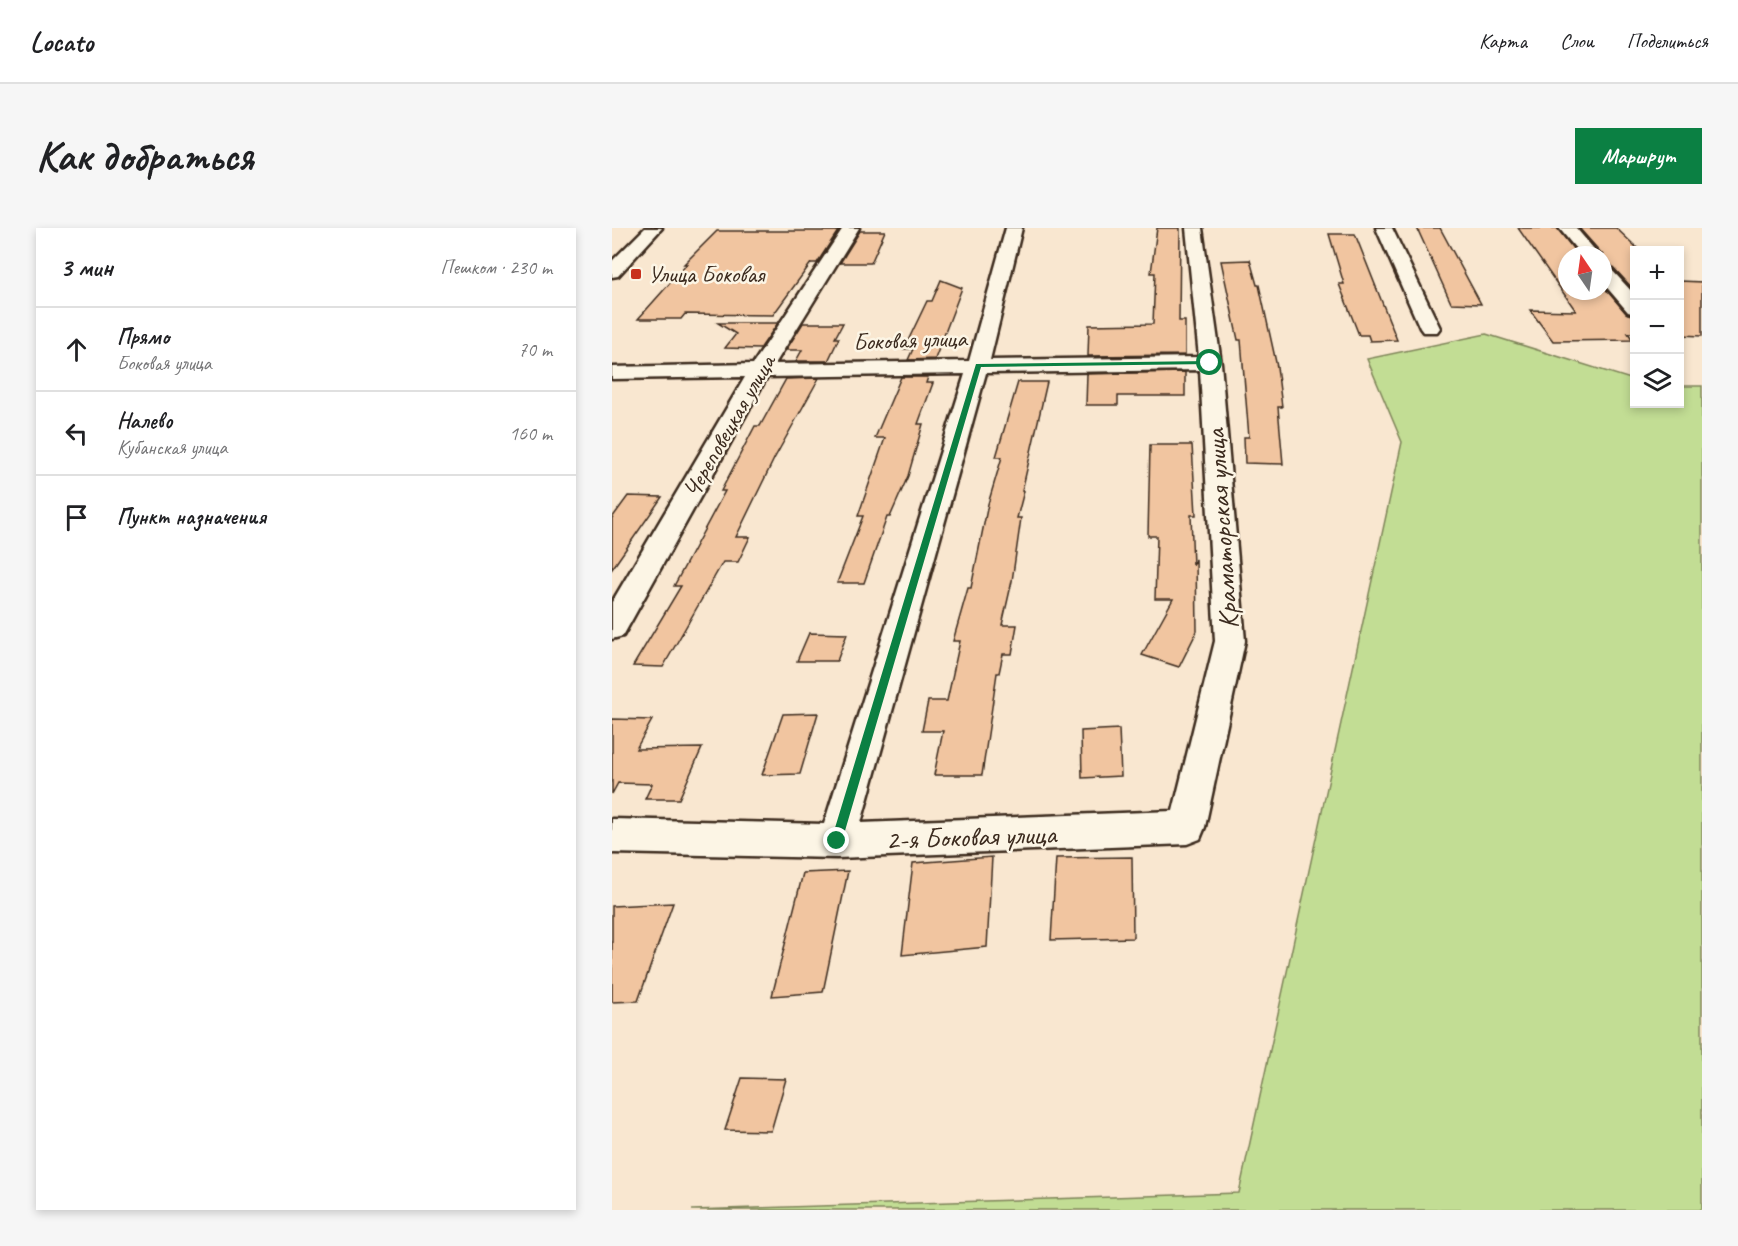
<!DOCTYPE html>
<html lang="ru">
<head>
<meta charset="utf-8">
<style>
	body { margin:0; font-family:Caveat,sans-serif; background:#f6f6f6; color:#202124 }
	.controls { position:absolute; right:18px; top:18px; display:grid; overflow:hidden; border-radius:0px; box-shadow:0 3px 9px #0003 }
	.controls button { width:54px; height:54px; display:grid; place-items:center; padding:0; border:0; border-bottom:2px solid #e0e0e0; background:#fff; color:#202124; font:30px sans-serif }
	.compass { position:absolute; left:946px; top:18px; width:54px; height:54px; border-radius:50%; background:#fff; box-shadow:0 3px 9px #0003; rotate:347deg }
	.stop { position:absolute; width:18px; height:18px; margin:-14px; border:4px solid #0b8043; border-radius:50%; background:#fff }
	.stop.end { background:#0b8043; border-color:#fff; box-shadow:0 2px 6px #0008 }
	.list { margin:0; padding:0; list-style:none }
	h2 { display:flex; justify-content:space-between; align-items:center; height:78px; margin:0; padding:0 24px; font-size:26px }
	h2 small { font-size:20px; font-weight:400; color:#757577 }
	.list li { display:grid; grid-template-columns:39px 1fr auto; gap:18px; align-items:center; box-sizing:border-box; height:84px; padding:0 24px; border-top:2px solid #e0e0e0 }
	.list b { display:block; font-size:22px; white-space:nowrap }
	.list p { margin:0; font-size:20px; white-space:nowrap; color:#757577 }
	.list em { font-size:20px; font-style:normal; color:#757577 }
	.icon { flex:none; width:33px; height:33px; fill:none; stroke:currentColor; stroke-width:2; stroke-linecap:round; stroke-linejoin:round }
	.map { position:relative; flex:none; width:1090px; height:982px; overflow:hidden; border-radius:0px }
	header { display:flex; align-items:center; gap:36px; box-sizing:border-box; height:84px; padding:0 30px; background:#fff; border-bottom:2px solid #e0e0e0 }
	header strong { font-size:28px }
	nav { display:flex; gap:33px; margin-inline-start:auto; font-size:21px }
	.intro { display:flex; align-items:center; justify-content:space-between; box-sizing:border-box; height:144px; padding:0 36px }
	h1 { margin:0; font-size:42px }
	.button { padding:15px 27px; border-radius:0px; background:#0b8043; color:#fff; font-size:21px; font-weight:700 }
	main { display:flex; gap:36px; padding:0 36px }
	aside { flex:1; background:#fff; border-radius:0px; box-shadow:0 3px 9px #0003 }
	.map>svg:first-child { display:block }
	.green { fill:#c2dd94; stroke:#7e8459; stroke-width:1.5 }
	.building { fill:#f1c5a0; stroke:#3b2a1e; stroke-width:1.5 }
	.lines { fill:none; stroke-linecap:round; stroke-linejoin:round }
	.minor-casing { stroke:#3b2a1e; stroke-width:5 }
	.secondary-casing { stroke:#3b2a1e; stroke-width:5 }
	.minor { fill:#fcf5e5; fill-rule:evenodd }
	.secondary { fill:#fcf5e5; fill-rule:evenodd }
	.route { fill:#0b8043 }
	.poi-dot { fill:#c8321e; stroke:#fcf5e5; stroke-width:2 }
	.labels { text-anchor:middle; stroke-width:5; stroke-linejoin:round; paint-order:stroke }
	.far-poi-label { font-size:24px; fill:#3b2a1e; stroke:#fcf5e5; text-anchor:start }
	.far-street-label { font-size:24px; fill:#3b2a1e; stroke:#fcf5e5 }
	.street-label { font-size:28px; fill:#3b2a1e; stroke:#fcf5e5 }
</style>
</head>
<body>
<header>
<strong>Locato</strong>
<nav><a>Карта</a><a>Слои</a><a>Поделиться</a></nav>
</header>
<div class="intro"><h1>Как добраться</h1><a class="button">Маршрут</a></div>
<main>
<aside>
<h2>3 мин<small>Пешком · 230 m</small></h2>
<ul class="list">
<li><svg class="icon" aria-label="ahead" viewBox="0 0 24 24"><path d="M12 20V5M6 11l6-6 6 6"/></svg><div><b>Прямо</b><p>Боковая улица</p></div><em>70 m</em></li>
<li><svg class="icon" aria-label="left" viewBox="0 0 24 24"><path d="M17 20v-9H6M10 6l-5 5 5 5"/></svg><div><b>Налево</b><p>Кубанская улица</p></div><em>160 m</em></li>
<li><svg class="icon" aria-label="arrive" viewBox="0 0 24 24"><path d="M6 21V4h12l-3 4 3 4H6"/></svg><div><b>Пункт назначения</b></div></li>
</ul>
</aside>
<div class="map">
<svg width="1090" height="982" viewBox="0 0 1090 982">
	<rect width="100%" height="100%" fill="#f9e7d0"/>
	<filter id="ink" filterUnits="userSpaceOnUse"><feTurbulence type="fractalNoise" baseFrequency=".0167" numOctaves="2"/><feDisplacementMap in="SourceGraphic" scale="12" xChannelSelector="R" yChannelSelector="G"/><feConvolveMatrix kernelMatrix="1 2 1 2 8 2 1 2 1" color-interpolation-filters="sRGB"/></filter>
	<g filter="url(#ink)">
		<path class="green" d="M874 106 1022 152 1023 176H1068V158H1090V982H80L627 965 790 214 755 131Z"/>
		<path class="building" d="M545 0H568L567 93H573V127L476 128 477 97 541 96 543 45H539Z
			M805 0H828L869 76 839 75Z
			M906 0H945L966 27H955V63H991V58L1014 85 1023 88V105H1016L1021 112 941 113 918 82 964 83Z
			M967 0H1004L1022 17 1027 22H1023V63L999 37 991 36V27Z
			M105 3H226L205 35H199L161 87 73 86 69 91H26L75 36H72Z
			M248 3H273L259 35H228Z
			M717 6H743L785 112 758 113 756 107H747L727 56H732Z
			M638 32 645 57H647L665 139 670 179H666L671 236 633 235 632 209H637L629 112H626L609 33Z
			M329 52 350 60 323 131 296 132 301 121H292L315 73H320Z
			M1068 53 1090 54V108L1068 107Z
			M106 95H166L148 121 113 120 124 106Z
			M191 95H231L223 110H227L216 133H184L190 122H174Z
			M573 144V168H506V177H474L475 146Z
			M289 149H316L314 155H321L306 196H311L296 248 278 289H275L252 355H225L251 288H246L273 210H263Z
			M207 150 162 231 124 309H138L126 334H111L51 439 21 438 69 358H62L113 263H109L143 198H148L174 151Z
			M406 154H435L410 263H412L405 290H409L400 353 390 397H405L400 426H391L387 445H385L370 547H322L331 503H310L316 473H335L348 413H341L356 360H359L376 276 390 229H384Z
			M538 217H580L584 287H579L581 337 584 331 585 403 567 439 530 427 561 371H543L545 308H536Z
			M16 268 50 269 0 341V290Z
			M197 405 235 406 225 433H185Z
			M206 485 188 546 150 547 171 486Z
			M0 491 40 492 24 521 90 520 67 571H33L40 556 6 555 0 566Z
			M507 501 509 548 470 550 469 503Z
			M380 629 375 719 290 727 301 635Z
			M520 629 521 710 439 712 444 630Z
			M236 643 211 764 160 768 191 645Z
			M61 675 26 773 0 774V678Z
			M130 850 174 851 159 903 113 902Z"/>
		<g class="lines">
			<g class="minor-casing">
				<path id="minor" d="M231 0H247L163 136 357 133 394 0H410L378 132 587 129 574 0H590L609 135 633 413 593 599 588 611 575 616 225 630 0 625V591L212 596 353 146 155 149 11 408 0 411V374L133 149 0 151V139L141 136ZM588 142 603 413 561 583 249 595 374 145Z
					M764 0H780L828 100 825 104H811L808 100Z
					M947 0H964L987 27H969Z
					M991 38 997 39 1023 67V86L1016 84 991 55Z"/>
			</g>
			<g class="secondary-casing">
				<path id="secondary" d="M33 0H50L6 48 0 49V33Z"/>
			</g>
			<use href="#minor" class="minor"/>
			<use href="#secondary" class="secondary"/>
		</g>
	</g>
	<path class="route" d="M598 133 600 136 369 139 230 613 225 618 221 617 219 613 364 136Z"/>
	<rect class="poi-dot" x="18" y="40" width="12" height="12" rx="3"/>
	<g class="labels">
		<g class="far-poi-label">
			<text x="36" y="54">Улица Боковая</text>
		</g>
		<g class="far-street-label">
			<text transform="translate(298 112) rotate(-2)" y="8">Боковая улица</text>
			<text transform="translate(117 198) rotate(-60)" y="8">Череповецкая улица</text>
		</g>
		<g class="street-label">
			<text transform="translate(609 301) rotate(-94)" y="10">Краматорская улица</text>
			<text transform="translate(359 608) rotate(-2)" y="10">2-я Боковая улица</text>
		</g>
	</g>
</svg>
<div class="controls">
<button>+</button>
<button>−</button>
<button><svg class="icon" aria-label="layers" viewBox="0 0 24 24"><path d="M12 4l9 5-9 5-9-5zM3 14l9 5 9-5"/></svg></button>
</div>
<svg class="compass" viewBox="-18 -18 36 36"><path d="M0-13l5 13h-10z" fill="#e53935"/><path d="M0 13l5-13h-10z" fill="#757577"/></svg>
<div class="stop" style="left:598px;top:135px"></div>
<div class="stop end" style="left:225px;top:613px"></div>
</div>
</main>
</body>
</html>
